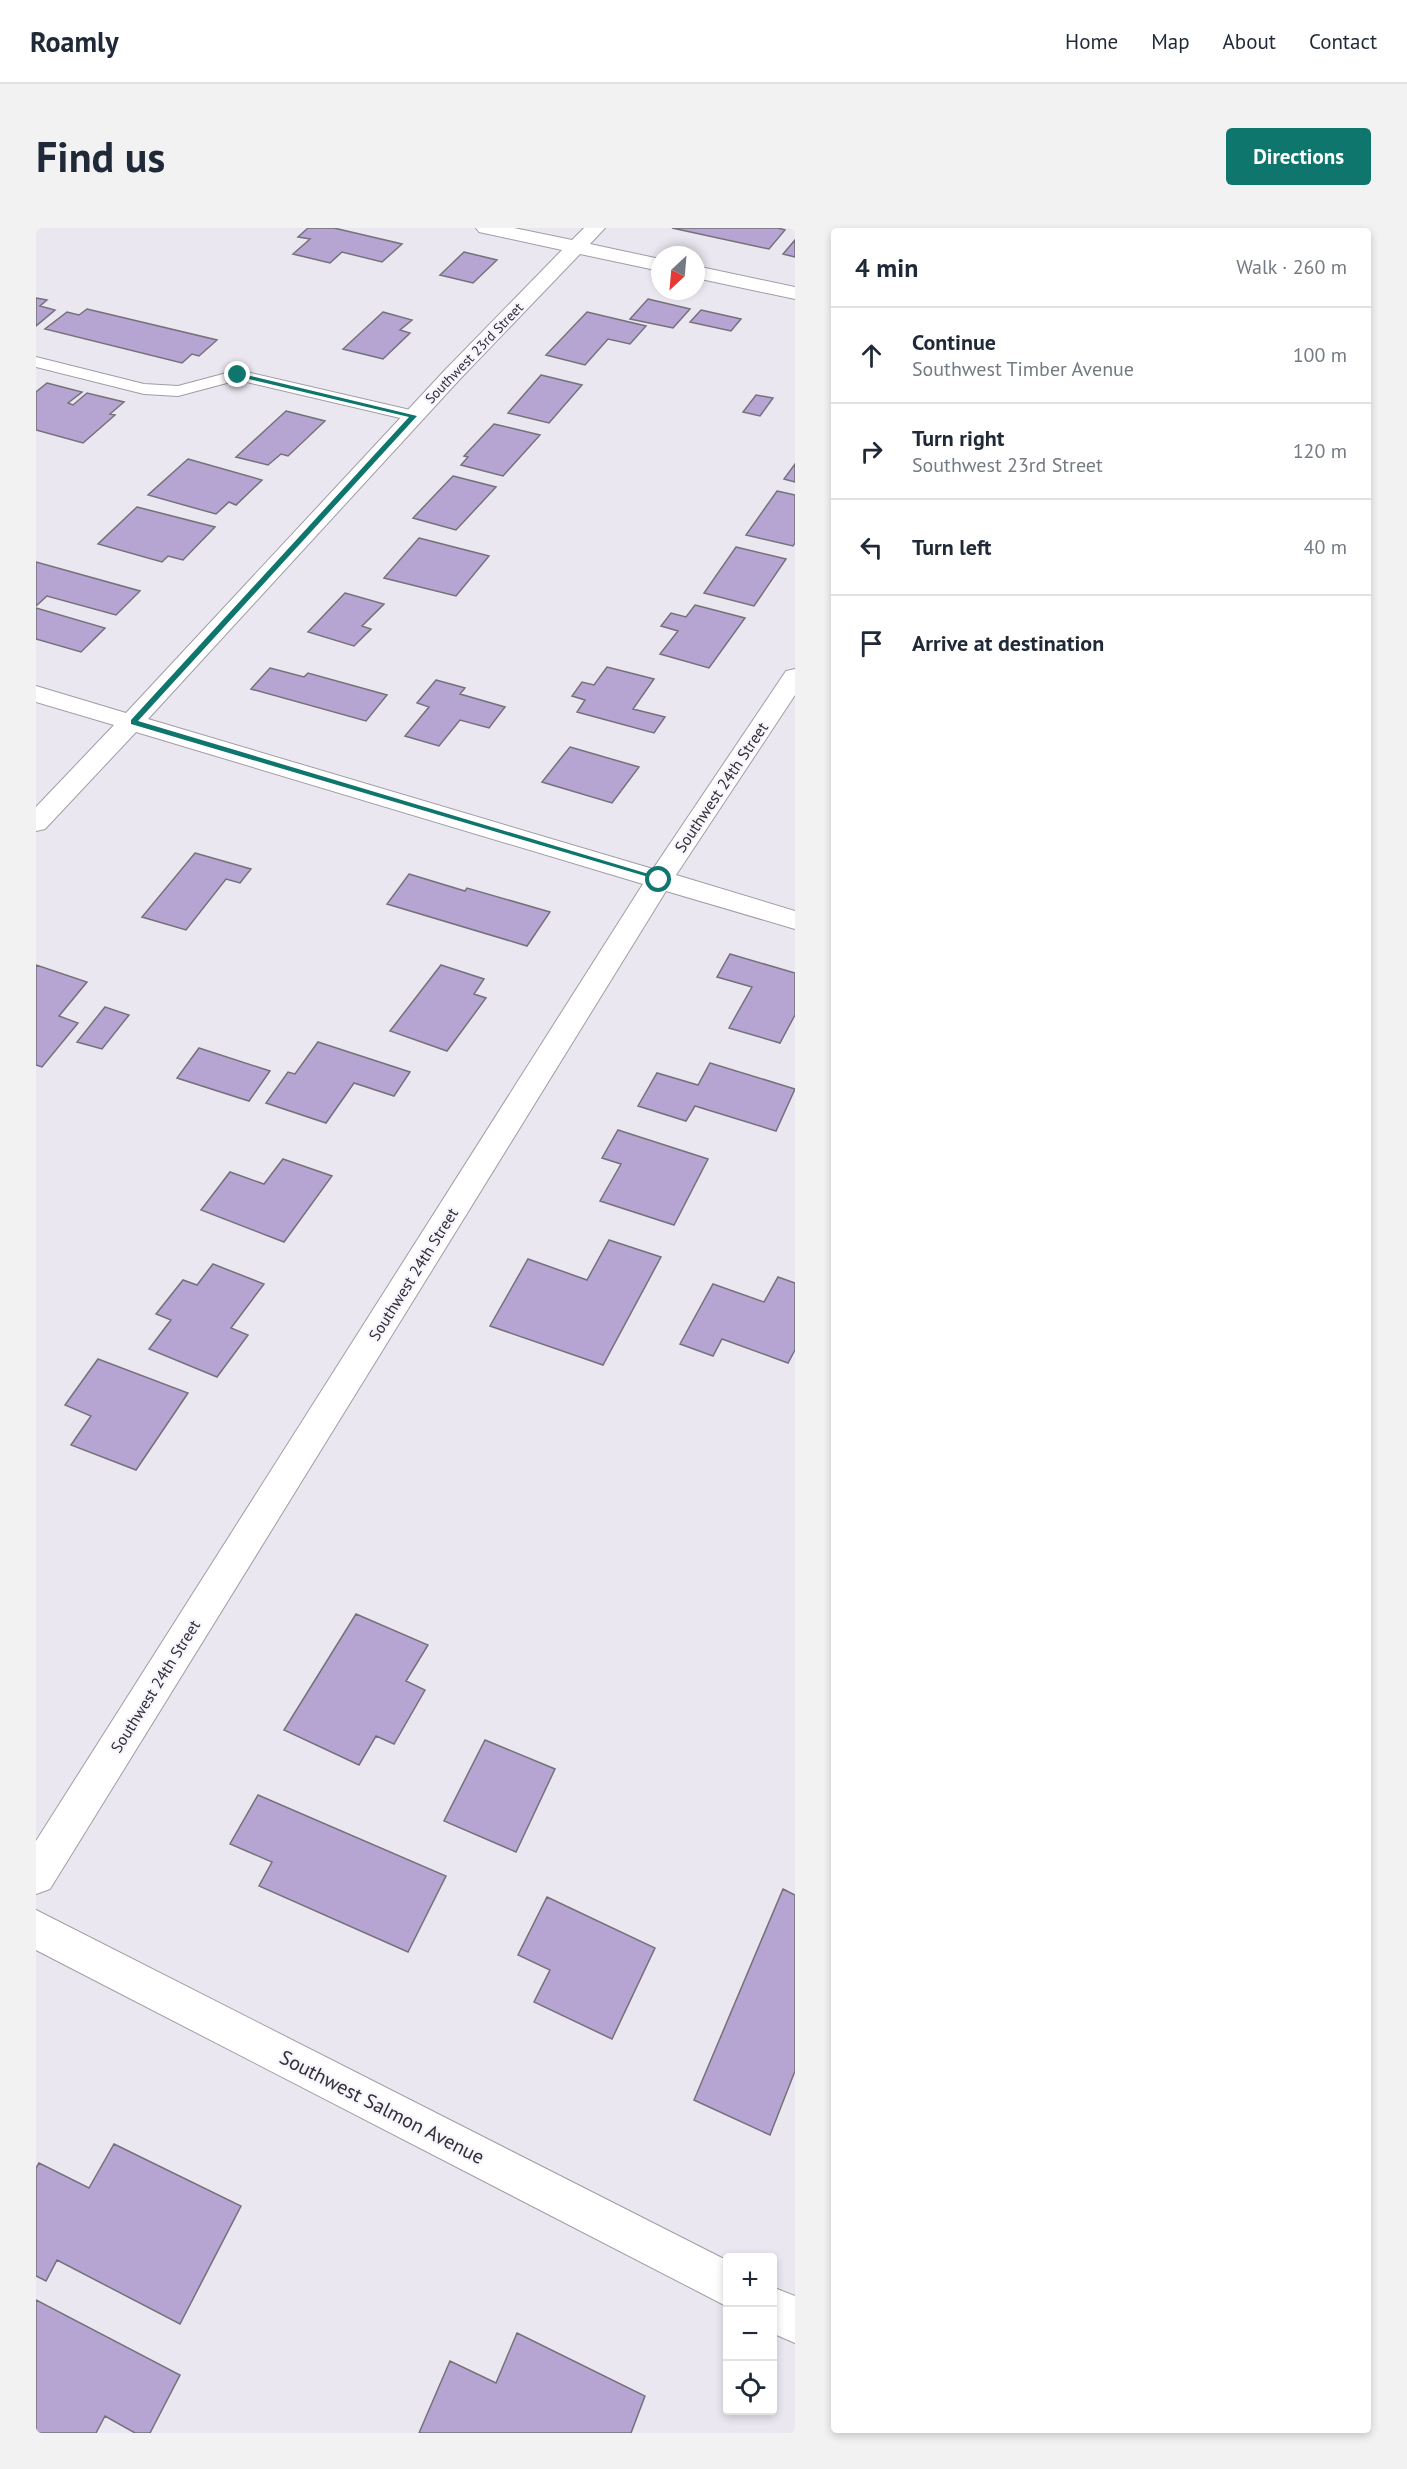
<!DOCTYPE html>
<html lang="en">
<head>
<meta charset="utf-8">
<style>
	body { margin:0; font-family:"PT Sans",sans-serif; background:#f2f2f3; color:#1f2937 }
	.controls { position:absolute; right:18px; bottom:18px; display:grid; overflow:hidden; border-radius:6px; box-shadow:0 3px 9px #0003 }
	.controls button { width:54px; height:54px; display:grid; place-items:center; padding:0; border:0; border-bottom:2px solid #e0e1e3; background:#fff; color:#1f2937; font:30px sans-serif }
	.compass { position:absolute; left:615px; top:18px; width:54px; height:54px; border-radius:50%; background:#fff; box-shadow:0 3px 9px #0003; rotate:206deg }
	.stop { position:absolute; width:18px; height:18px; margin:-14px; border:4px solid #0f766e; border-radius:50%; background:#fff }
	.stop.end { background:#0f766e; border-color:#fff; box-shadow:0 2px 6px #0008 }
	.list { margin:0; padding:0; list-style:none }
	h2 { display:flex; justify-content:space-between; align-items:center; height:78px; margin:0; padding:0 24px; font-size:26px }
	h2 small { font-size:20px; font-weight:400; color:#747a83 }
	.list li { display:grid; grid-template-columns:39px 1fr auto; gap:18px; align-items:center; box-sizing:border-box; height:96px; padding:0 24px; border-top:2px solid #e0e1e3 }
	.list b { display:block; font-size:22px; white-space:nowrap }
	.list p { margin:0; font-size:20px; white-space:nowrap; color:#747a83 }
	.list em { font-size:20px; font-style:normal; color:#747a83 }
	.icon { flex:none; width:33px; height:33px; fill:none; stroke:currentColor; stroke-width:2; stroke-linecap:round; stroke-linejoin:round }
	.map { position:relative; flex:none; width:759px; height:2205px; overflow:hidden; border-radius:6px }
	header { display:flex; align-items:center; gap:36px; box-sizing:border-box; height:84px; padding:0 30px; background:#fff; border-bottom:2px solid #e0e1e3 }
	header strong { font-size:28px }
	nav { display:flex; gap:33px; margin-inline-start:auto; font-size:21px }
	.intro { display:flex; align-items:center; justify-content:space-between; box-sizing:border-box; height:144px; padding:0 36px }
	h1 { margin:0; font-size:42px }
	.button { padding:15px 27px; border-radius:6px; background:#0f766e; color:#fff; font-size:21px; font-weight:700 }
	main { display:flex; gap:36px; padding:0 36px }
	aside { flex:1; background:#fff; border-radius:6px; box-shadow:0 3px 9px #0003 }
	.map>svg:first-child { display:block }
	.building { fill:#b6a5d2; stroke:#74717a; stroke-width:1.5 }
	.lines { fill:none; stroke-linecap:round; stroke-linejoin:round }
	.service-casing { stroke:#a09da6; stroke-width:2 }
	.minor-casing { stroke:#a09da6; stroke-width:2 }
	.secondary-casing { stroke:#a09da6; stroke-width:2 }
	.service { fill:#fff; fill-rule:evenodd }
	.minor { fill:#fff; fill-rule:evenodd }
	.secondary { fill:#fff; fill-rule:evenodd }
	.route { fill:#0f766e }
	.labels { text-anchor:middle; stroke-width:4.5; stroke-linejoin:round; paint-order:stroke }
	.far-street-label { font-size:14px; fill:#313034; stroke:#f7f4fe }
	.street-label { font-size:16px; fill:#313034; stroke:#f7f4fe }
	.near-street-label { font-size:20px; fill:#313034; stroke:#f7f4fe }
</style>
</head>
<body>
<header>
<strong>Roamly</strong>
<nav><a>Home</a><a>Map</a><a>About</a><a>Contact</a></nav>
</header>
<div class="intro"><h1>Find us</h1><a class="button">Directions</a></div>
<main>
<div class="map">
<svg width="759" height="2205" viewBox="0 0 759 2205">
	<rect width="100%" height="100%" fill="#eae7f0"/>
	<path class="building" d="M272 0H298L366 16 346 34 306 24 294 35 257 26 274 11 262 9Z
		M636 0H742L749 2 733 21Z
		M759 12V29L747 26Z
		M428 24 461 32 437 55 404 47Z
		M0 70 11 72 4 78 19 82 0 98Z
		M612 71 654 81 637 100 594 91Z
		M51 81 181 112 163 128 156 126 146 135 9 101 31 84 43 87Z
		M665 82 705 91 695 103 654 94Z
		M347 84 376 92 364 102 374 105 347 131 307 121Z
		M551 84 610 98 594 116 572 111 549 137 510 127Z
		M505 147 546 157 513 195 472 185Z
		M11 155 46 164 32 175 37 177 51 165 88 174 74 186 79 187 47 215 0 202V164Z
		M720 167 737 170 724 188 707 184Z
		M250 183 289 193 252 228 245 226 232 237 200 229Z
		M458 196 504 207 467 248 425 237 432 229 428 228Z
		M152 231 226 252 200 277 193 274 180 286 112 267Z
		M759 236V254L748 251Z
		M417 248 460 259 420 302 377 290Z
		M741 263 759 267V315L757 318 710 307Z
		M101 279 179 299 147 332 132 328 126 334 62 316Z
		M383 310 453 328 420 368 348 350Z
		M700 319 750 331 718 378 668 365Z
		M0 334 104 363 80 387 11 368 0 378Z
		M309 365 348 376 326 398 335 401 318 418 272 404Z
		M659 377 709 390 673 440 624 426 642 403 625 398 635 385 650 389Z
		M0 380 69 400 45 424 0 411Z
		M571 439 618 451 597 481 629 489 618 505 541 484 549 472 536 468 546 454 558 457Z
		M234 440 268 449 272 445 351 467 330 493 215 461Z
		M400 452 429 460 424 466 469 479 453 500 424 492 403 518 369 508 393 479 381 475Z
		M534 519 603 539 576 575 506 554Z
		M159 625 215 641 204 655 190 651 150 702 106 689Z
		M373 646 429 663 431 660 514 684 491 718 351 676Z
		M694 726 759 745V787L744 815 693 800 716 759 681 749Z
		M0 737 51 754 23 788 42 795 6 839 0 837Z
		M405 737 448 751 438 766 450 770 411 823 354 803Z
		M69 779 93 787 66 821 41 814Z
		M282 814 374 844 358 868 318 855 290 895 230 875 252 844 259 846Z
		M163 820 234 843 213 873 141 850Z
		M674 835 759 861 740 903 659 878 650 893 602 878 621 845 662 857Z
		M582 902 672 931 638 997 564 973 585 936 566 930Z
		M247 931 296 948 248 1014 165 982 194 944 228 956Z
		M573 1012 625 1029 567 1137 454 1098 492 1031 551 1052Z
		M177 1036 228 1056 195 1100 212 1107 181 1149 113 1121 135 1092 120 1086 147 1052 161 1057Z
		M742 1049 759 1055V1122L752 1135 686 1111 677 1128 644 1116 677 1056 728 1074Z
		M62 1131 152 1165 100 1242 35 1217 55 1188 29 1177Z
		M320 1386 392 1417 370 1453 389 1462 358 1516 340 1508 323 1537 248 1502Z
		M449 1512 519 1541 480 1624 408 1593Z
		M222 1567 410 1648 372 1724 223 1658 236 1634 194 1616Z
		M747 1661 759 1667V1843L734 1907 658 1872Z
		M511 1669 619 1720 576 1811 498 1774 514 1742 482 1727Z
		M78 1916 205 1978 144 2096 21 2032 10 2053 0 2048V1940L3 1935 53 1960Z
		M0 2072 144 2147 114 2205H99L69 2188 60 2205H0Z
		M481 2105 609 2168 595 2205H383L414 2133 460 2155Z"/>
	<g class="lines">
		<g class="service-casing">
			<path id="service" d="M0 129 108 156 142 158 202 142 383 184 385 188 377 193 202 152 142 168 108 166 0 139Z"/>
		</g>
		<g class="minor-casing">
			<path id="minor" d="M440 0H478L536 12 548 0H569L554 16 624 31V43L544 26 424 151 112 491 617 641 750 443 759 441V467L640 647 759 683V701L630 663 14 1661 0 1666V1613L607 656 100 504 9 601 0 603V579L78 497 0 474V458L90 485 409 142 526 22 443 4Z
				M660 38 759 59V71L660 50Z"/>
		</g>
		<g class="secondary-casing">
			<path id="secondary" d="M0 1682 692 2033V2079L0 1722Z
				M736 2059 759 2068V2115L736 2105Z"/>
		</g>
		<use href="#service" class="service"/>
		<use href="#minor" class="minor"/>
		<use href="#secondary" class="secondary"/>
	</g>
	<path class="route" d="M202 145 381 188 102 493 626 650V653L95 496V492L373 189 200 148Z"/>
	<g class="labels">
		<g class="far-street-label">
			<text transform="translate(438 125) rotate(-46)" y="5">Southwest 23rd Street</text>
		</g>
		<g class="street-label">
			<text transform="translate(685 559) rotate(-56)" y="6">Southwest 24th Street</text>
			<text transform="translate(377 1046) rotate(-58)" y="6">Southwest 24th Street</text>
			<text transform="translate(119 1458) rotate(-58)" y="6">Southwest 24th Street</text>
		</g>
		<g class="near-street-label">
			<text transform="translate(346 1879) rotate(27)" y="7">Southwest Salmon Avenue</text>
		</g>
	</g>
</svg>
<div class="controls">
<button>+</button>
<button>−</button>
<button><svg class="icon" aria-label="locate" viewBox="0 0 24 24"><circle cx="12" cy="12" r="6"/><path d="M12 2v4M12 18v4M2 12h4M18 12h4"/></svg></button>
</div>
<svg class="compass" viewBox="-18 -18 36 36"><path d="M0-13l5 13h-10z" fill="#e53935"/><path d="M0 13l5-13h-10z" fill="#747a83"/></svg>
<div class="stop" style="left:623px;top:652px"></div>
<div class="stop end" style="left:202px;top:147px"></div>
</div>
<aside>
<h2>4 min<small>Walk · 260 m</small></h2>
<ul class="list">
<li><svg class="icon" aria-label="ahead" viewBox="0 0 24 24"><path d="M12 20V5M6 11l6-6 6 6"/></svg><div><b>Continue</b><p>Southwest Timber Avenue</p></div><em>100 m</em></li>
<li><svg class="icon" aria-label="right" viewBox="0 0 24 24"><path d="M7 20v-9h11M14 6l5 5-5 5"/></svg><div><b>Turn right</b><p>Southwest 23rd Street</p></div><em>120 m</em></li>
<li><svg class="icon" aria-label="left" viewBox="0 0 24 24"><path d="M17 20v-9H6M10 6l-5 5 5 5"/></svg><div><b>Turn left</b></div><em>40 m</em></li>
<li><svg class="icon" aria-label="arrive" viewBox="0 0 24 24"><path d="M6 21V4h12l-3 4 3 4H6"/></svg><div><b>Arrive at destination</b></div></li>
</ul>
</aside>
</main>
</body>
</html>
